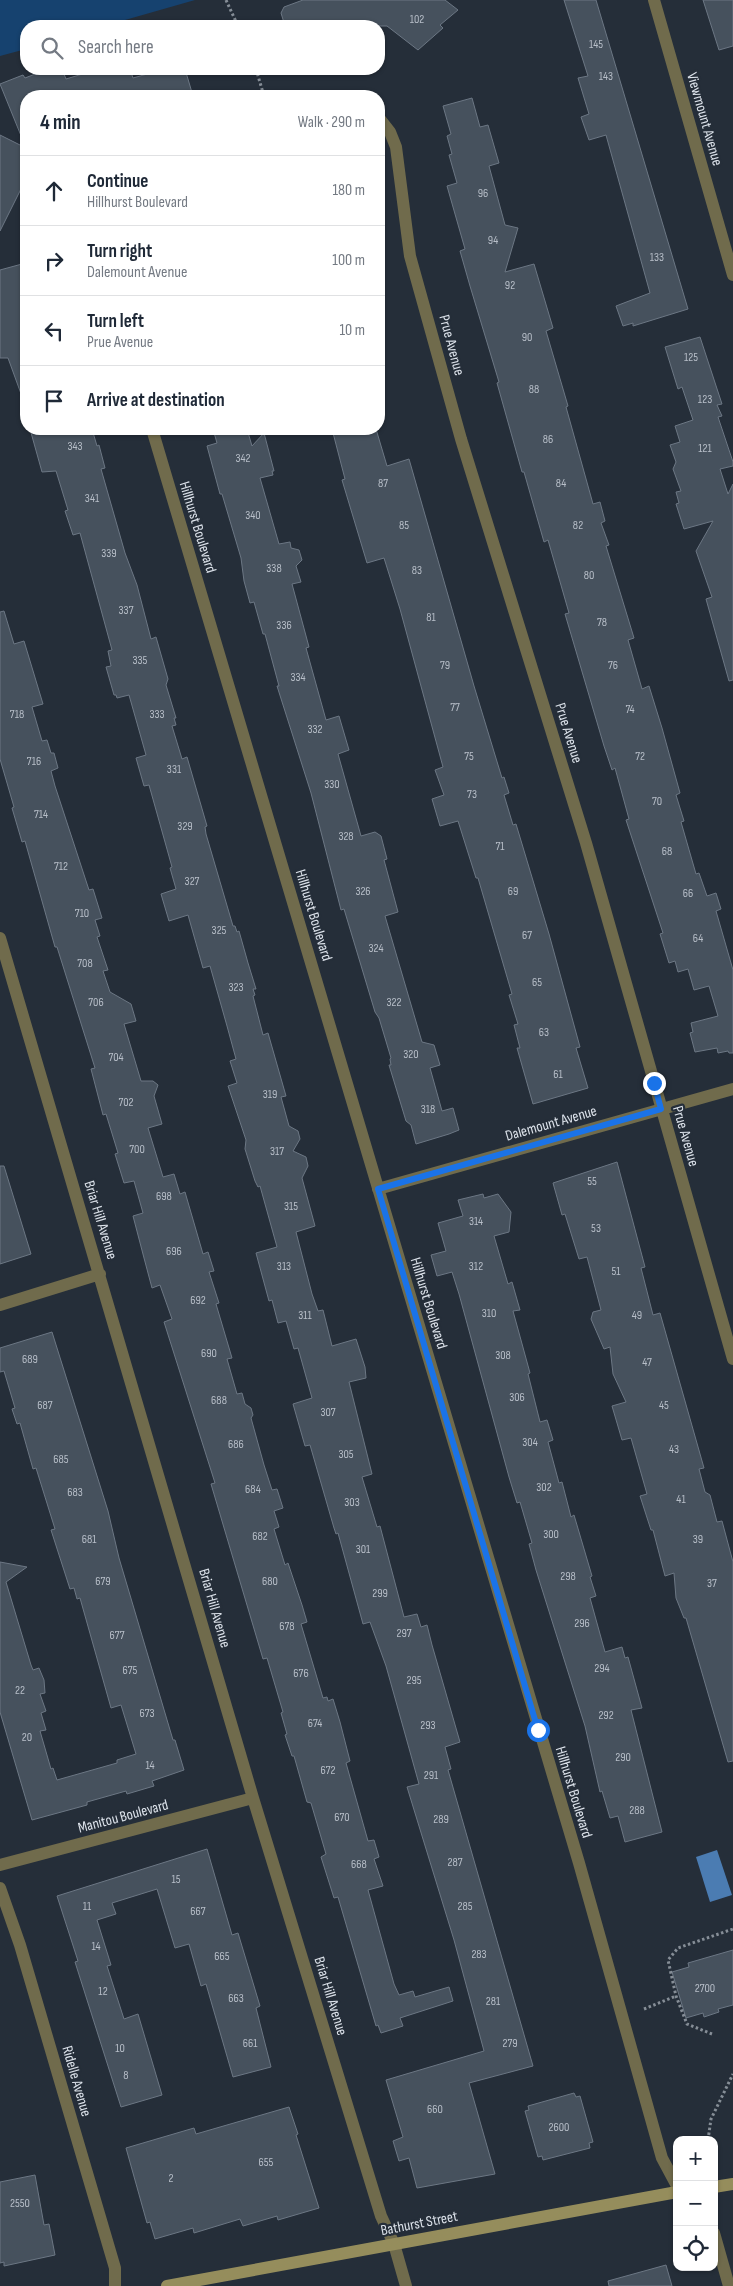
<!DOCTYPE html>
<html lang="en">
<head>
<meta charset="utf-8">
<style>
	body { margin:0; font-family:"Sofia Sans Condensed",sans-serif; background:#f2f2f3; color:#1f2937 }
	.controls { position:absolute; right:15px; bottom:15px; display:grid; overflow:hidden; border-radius:10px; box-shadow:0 1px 4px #0004 }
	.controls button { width:45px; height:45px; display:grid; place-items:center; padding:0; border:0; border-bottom:1px solid #e0e1e3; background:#fff; color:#1f2937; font:25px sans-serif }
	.stop { position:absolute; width:15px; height:15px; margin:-11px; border:4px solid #1a73e8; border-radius:50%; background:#fff }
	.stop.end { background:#1a73e8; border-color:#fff; box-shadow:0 1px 5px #0008 }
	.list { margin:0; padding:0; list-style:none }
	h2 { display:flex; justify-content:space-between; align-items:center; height:65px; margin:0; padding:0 20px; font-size:21px }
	h2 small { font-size:16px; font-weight:400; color:#747a83 }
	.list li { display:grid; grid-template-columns:32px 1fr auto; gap:15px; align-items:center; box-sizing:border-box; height:70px; padding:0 20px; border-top:1px solid #e0e1e3 }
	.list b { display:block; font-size:19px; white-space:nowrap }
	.list p { margin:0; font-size:16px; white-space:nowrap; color:#747a83 }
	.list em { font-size:16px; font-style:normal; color:#747a83 }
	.icon { flex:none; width:28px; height:28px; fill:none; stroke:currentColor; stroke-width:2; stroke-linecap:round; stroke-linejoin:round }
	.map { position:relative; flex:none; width:733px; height:2286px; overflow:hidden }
	.search { position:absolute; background:#fff; box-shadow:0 1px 4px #0004; left:20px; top:20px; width:365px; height:55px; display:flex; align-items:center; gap:12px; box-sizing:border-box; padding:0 18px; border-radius:20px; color:#747a83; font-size:19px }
	.panel { position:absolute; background:#fff; box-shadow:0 1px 4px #0004; left:20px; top:90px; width:365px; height:345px; border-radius:20px }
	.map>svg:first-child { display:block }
	.green { fill:#16426f }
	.water { fill:#4b7cb2 }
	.building { fill:#46515d; stroke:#6c7784 }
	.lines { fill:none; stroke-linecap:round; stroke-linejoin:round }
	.path { stroke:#868e97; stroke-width:3; stroke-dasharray:2.5 2.5; stroke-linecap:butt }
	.street { stroke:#706b4c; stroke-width:12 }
	.secondary { stroke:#958d5c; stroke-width:12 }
	.route { stroke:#1a73e8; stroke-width:6 }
	.labels { text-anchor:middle; stroke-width:4.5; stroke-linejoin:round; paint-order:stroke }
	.number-label { font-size:12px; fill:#b7bec8 }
	.street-label { font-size:15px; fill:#dde3eb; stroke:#252e39 }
</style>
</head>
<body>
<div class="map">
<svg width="733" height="2286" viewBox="0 0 733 2286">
	<rect width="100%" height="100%" fill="#252e39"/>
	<path class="green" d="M0 0H195L104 26H26V49L0 56Z"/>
	<path class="water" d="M717 1850 732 1895 710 1902 696 1857Z"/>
	<path class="building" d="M303 0H445L458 10 440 25 443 28 418 50 387 26H285L281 13 284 7Z
		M564 0H596L688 309 633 326V323L623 326 616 306 650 293 606 135 589 140 581 117 589 114 578 78 588 76Z
		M703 0H733V46L719 50Z
		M48 69H62L66 79 99 69H130L133 78 165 69H185L193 96H26V179L0 231V135L26 148 0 84 23 75 25 78Z
		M472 98 480 127 488 125 499 163 489 166 505 225 518 228 505 272 534 264 553 328 546 331 568 406 566 407 593 504 600 502 605 521 601 523 609 545 606 546 634 638 628 640 642 689 649 686 662 728 680 793 676 795 684 821 681 822 696 874 699 873 707 896 716 893 721 909 716 911 733 970V1053H729L728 1051 718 1053 717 1048 695 1052 690 1033 693 1032 691 1023 718 1016 709 986 694 990 688 969 678 972 675 961 669 963 660 934 663 933 626 820 629 819 615 768 612 770 604 746 565 614 569 613 548 540 544 542 524 472H522L497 383 499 382 470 286 460 251 465 249 447 186 457 183 449 155 452 154 447 136 451 134 443 106Z
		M22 264 26 277V402H24L8 358H0V270Z
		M700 337 722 404 717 405 722 416 718 417 733 462V466L720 469 728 494 733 484V680L729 681 706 599 712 597 696 551 713 521 684 529 676 504 679 503 676 492 681 491 673 469 676 462 670 445 680 442 675 426 693 420 682 387 678 389 665 347Z
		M30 429H92L97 446 99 445 105 468 101 469 125 553 137 585 151 639 156 637 168 679 166 685 176 718H174L176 725 172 726 182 759 187 757 207 826 205 827 206 834 228 909 233 926H235L237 932 239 931 248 963 256 989H253L255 995 253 996 263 1035 268 1033 286 1096 281 1097 289 1126 298 1131 300 1139 293 1151 306 1157 308 1166 302 1178 315 1226 296 1232 312 1294 318 1311 323 1310 332 1346 356 1339 365 1367 366 1378 349 1382 372 1474 362 1477 377 1527 380 1526 404 1617 417 1614 421 1627 427 1625 432 1645 460 1742 445 1747 451 1769 448 1770 533 2066 469 2083 495 2174 417 2188 409 2158 399 2161 393 2141 403 2137 386 2080 484 2051 454 1940 407 1787 419 1784 386 1666 370 1622 363 1624 338 1533 336 1534 334 1528 310 1445 305 1446 293 1404 312 1398 298 1348 294 1349 286 1321 278 1323 272 1300 269 1301 256 1253 277 1247 260 1186 258 1187 255 1181 245 1149 246 1140 228 1086 237 1083 230 1061 236 1059 227 1026 210 966 203 968 188 915 169 921 161 894 176 889 170 868 172 867 149 785 144 786 136 758 146 755 129 695 117 698 116 695H114L106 667 111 666 108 651 112 650 80 533 73 535 65 511 68 510 56 471 42 472Z
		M213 429H247L252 446 264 433 274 471H272L273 475 260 478 279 544 290 542 291 548 299 550 302 560 296 566 301 582 292 584 309 647 306 648 326 720 339 716 349 750 338 754 361 836 375 832 381 836 387 859 384 860 398 912 385 916 422 1042 434 1045 440 1065 430 1068 442 1111 453 1108 459 1130 449 1134 416 1144 411 1125 406 1121 389 1065H391L390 1059 391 1058 379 1018 375 1012 344 909 341 910 311 793 277 686H279L265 634H263L254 602 250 603 244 581 241 558 222 494H220L207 446 217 443Z
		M332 429H376L387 466 409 459 474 686 502 778 504 777 509 793 504 795 513 825 516 824 549 934 580 1047 576 1048 588 1088 533 1104 517 1048H520L514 1025 518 1024 509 995 512 994 478 878H476L458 821 440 826 432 799 444 795 435 770 443 767 400 609 384 558 367 563 342 480 345 479Z
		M4 611 14 644 24 641 43 704 32 707 42 741 47 740 51 753H54L58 768 51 771 55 786 89 890 93 889 102 918 95 920 100 936 97 937 108 970 103 971 110 992 131 1004 136 1021 124 1024 141 1081H153L158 1085 154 1096 162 1124 148 1128 163 1177 174 1174 180 1194 185 1192 203 1254 208 1252 214 1271 209 1272 219 1303 216 1304 232 1358 227 1359 237 1394 242 1393 245 1404 251 1408 253 1415 251 1418 264 1465 272 1490 277 1489 283 1508 274 1511 279 1527 274 1529 285 1565 288 1563 302 1605 307 1622 301 1624 323 1698 327 1697 328 1701 333 1699 340 1722 350 1761 346 1763 368 1841 374 1840 379 1857 374 1859 383 1886 368 1890 394 1984 399 1995 413 1991 415 1997 449 1987 453 2001 400 2018 403 2026 381 2033 378 2025 376 2026 338 1897 334 1898 321 1857 326 1854 311 1803 307 1802 294 1756H292L285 1735 287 1734 281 1713 283 1712 267 1658 263 1659 211 1484 215 1483 164 1322 172 1319 160 1285 152 1288 144 1258 133 1216 143 1213 134 1181 124 1183 115 1154 118 1153 106 1114 103 1115 91 1069 95 1068 57 947H55L25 841 22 842 12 808 14 807 0 759V612Z
		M617 1162 645 1267 641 1268 653 1315 660 1313 704 1468 699 1469 705 1492 710 1495 717 1522 722 1521 733 1562V1761L728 1762 686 1618H684L676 1598 674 1573 665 1576 653 1530H651L640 1496 647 1494 631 1438 622 1440 612 1406 626 1402 613 1374 610 1347 604 1349 591 1319 593 1312 601 1310 587 1257 579 1259 565 1214 562 1215 553 1183Z
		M0 1166H4L31 1254 0 1264Z
		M483 1194 484 1198 498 1194 511 1212 509 1232 494 1236 508 1284 512 1282 520 1310 513 1311 530 1373 528 1374 540 1422 547 1420 553 1440 548 1442 559 1483 562 1482 571 1517 574 1515 592 1576 590 1577 596 1596 590 1598 605 1652 622 1647 625 1658 628 1657 642 1708 631 1710 662 1832 625 1842 618 1816 610 1818 602 1791 600 1792 585 1726 536 1570 529 1544 532 1543 520 1502 517 1503 509 1477 459 1294 452 1272 437 1276 431 1255 446 1251 438 1223 463 1216 458 1200Z
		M52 1332 108 1511 119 1558 173 1740H175L184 1770 152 1781 154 1786 127 1794 126 1791 87 1802V1805L32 1820 0 1712V1562L27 1567 6 1582 31 1665 33 1670 39 1668 44 1680 45 1693 40 1694 46 1711 41 1713 46 1730 40 1731 51 1769 53 1768 57 1780 117 1763V1760L136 1754 121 1705 111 1708 80 1598 77 1599 74 1588 70 1589 51 1530 55 1529 36 1468 33 1469 20 1423 17 1424 12 1409 15 1408 4 1371 0 1372V1348Z
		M207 1849 232 1935 238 1933 260 2006 256 2008 271 2067 233 2077 206 1984 201 1986 189 1944 175 1948 157 1889 112 1903 116 1914 97 1920 111 1965 107 1966 124 2019 138 2014 162 2095 121 2107 75 1962 78 1961 57 1896Z
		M733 1950V2005L718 2009 719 2012 704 2017 703 2013 686 2018 672 1972 689 1967 688 1963Z
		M574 2093 576 2097 580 2096 593 2142 589 2143 590 2148 543 2160 542 2156 538 2157 525 2111 529 2110 528 2106Z
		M289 2107 298 2134 296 2135 319 2208 278 2220 277 2216 243 2226 240 2219 194 2233 193 2228 155 2239 150 2222 147 2223 126 2148 194 2128 196 2134Z
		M35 2175 44 2225 49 2224 55 2255 4 2266V2262L0 2263V2182Z
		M666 2265 672 2286H609L608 2281Z"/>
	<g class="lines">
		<path class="path" d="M226 0 238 26
			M256 69 264 96
			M644 2009 676 1996
			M712 2034 687 2024 676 1996 668 1960 678 1948 733 1929
			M708 2140 711 2119 733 2074"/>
		<path class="street" d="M654 0 733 275
			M379 118 390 132 396 147 410 256 461 439 586 843 733 1359
			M152 429 579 1863 662 2158 677 2186
			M0 938 253 1798 381 2216 394 2244 406 2286
			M378 1189 733 1089
			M0 1305 100 1274
			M0 1865 253 1798
			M0 1888 20 1945 115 2268V2286
			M714 2233 729 2286"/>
		<path class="secondary" d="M714 2187 733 2184
			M167 2286 677 2192"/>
	</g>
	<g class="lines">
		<path class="route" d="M538 1730 378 1189 661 1109 654 1083"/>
	</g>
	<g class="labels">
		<g class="number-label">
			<text x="417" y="23">102</text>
			<text x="596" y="48">145</text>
			<text x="606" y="80">143</text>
			<text x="483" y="197">96</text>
			<text x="493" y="244">94</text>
			<text x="657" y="261">133</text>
			<text x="510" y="289">92</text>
			<text x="527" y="341">90</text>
			<text x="691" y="361">125</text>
			<text x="534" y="393">88</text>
			<text x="705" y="403">123</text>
			<text x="548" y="443">86</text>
			<text x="75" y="450">343</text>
			<text x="705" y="452">121</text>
			<text x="243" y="462">342</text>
			<text x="383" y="487">87</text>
			<text x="561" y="487">84</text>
			<text x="92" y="502">341</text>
			<text x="253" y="519">340</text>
			<text x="404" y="529">85</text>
			<text x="578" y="529">82</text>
			<text x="109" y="557">339</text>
			<text x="274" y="572">338</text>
			<text x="417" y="574">83</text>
			<text x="589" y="579">80</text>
			<text x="126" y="614">337</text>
			<text x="431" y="621">81</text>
			<text x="602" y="626">78</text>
			<text x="284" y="629">336</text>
			<text x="140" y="664">335</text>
			<text x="445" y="669">79</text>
			<text x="613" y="669">76</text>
			<text x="298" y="681">334</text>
			<text x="455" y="711">77</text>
			<text x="630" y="713">74</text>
			<text x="17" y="718">718</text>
			<text x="157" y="718">333</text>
			<text x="315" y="733">332</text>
			<text x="469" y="760">75</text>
			<text x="640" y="760">72</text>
			<text x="34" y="765">716</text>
			<text x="174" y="773">331</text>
			<text x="332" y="788">330</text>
			<text x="472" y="798">73</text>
			<text x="657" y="805">70</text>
			<text x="41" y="818">714</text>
			<text x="185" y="830">329</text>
			<text x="346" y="840">328</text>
			<text x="500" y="850">71</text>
			<text x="667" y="855">68</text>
			<text x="61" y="870">712</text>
			<text x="192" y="885">327</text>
			<text x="363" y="895">326</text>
			<text x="513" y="895">69</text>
			<text x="688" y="897">66</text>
			<text x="82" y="917">710</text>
			<text x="219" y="934">325</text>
			<text x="527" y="939">67</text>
			<text x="698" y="942">64</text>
			<text x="376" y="952">324</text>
			<text x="85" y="967">708</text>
			<text x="537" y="986">65</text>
			<text x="236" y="991">323</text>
			<text x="96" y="1006">706</text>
			<text x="394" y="1006">322</text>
			<text x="544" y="1036">63</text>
			<text x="411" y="1058">320</text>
			<text x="116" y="1061">704</text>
			<text x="558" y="1078">61</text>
			<text x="270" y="1098">319</text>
			<text x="126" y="1106">702</text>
			<text x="428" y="1113">318</text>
			<text x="137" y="1153">700</text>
			<text x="277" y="1155">317</text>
			<text x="592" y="1185">55</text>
			<text x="164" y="1200">698</text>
			<text x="291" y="1210">315</text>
			<text x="476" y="1225">314</text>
			<text x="596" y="1232">53</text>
			<text x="174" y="1255">696</text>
			<text x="284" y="1270">313</text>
			<text x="476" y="1270">312</text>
			<text x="616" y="1275">51</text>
			<text x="198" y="1304">692</text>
			<text x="489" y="1317">310</text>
			<text x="305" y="1319">311</text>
			<text x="637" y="1319">49</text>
			<text x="209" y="1357">690</text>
			<text x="503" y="1359">308</text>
			<text x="30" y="1363">689</text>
			<text x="647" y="1366">47</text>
			<text x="517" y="1401">306</text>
			<text x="219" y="1404">688</text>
			<text x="45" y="1409">687</text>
			<text x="664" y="1409">45</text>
			<text x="328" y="1416">307</text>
			<text x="530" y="1446">304</text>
			<text x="236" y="1448">686</text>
			<text x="674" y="1453">43</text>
			<text x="346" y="1458">305</text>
			<text x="61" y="1463">685</text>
			<text x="544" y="1491">302</text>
			<text x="253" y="1493">684</text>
			<text x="75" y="1496">683</text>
			<text x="681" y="1503">41</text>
			<text x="352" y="1506">303</text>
			<text x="551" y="1538">300</text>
			<text x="260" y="1540">682</text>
			<text x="89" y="1543">681</text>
			<text x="698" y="1543">39</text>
			<text x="363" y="1553">301</text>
			<text x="568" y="1580">298</text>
			<text x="103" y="1585">679</text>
			<text x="270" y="1585">680</text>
			<text x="712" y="1587">37</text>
			<text x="380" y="1597">299</text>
			<text x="582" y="1627">296</text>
			<text x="287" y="1630">678</text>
			<text x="404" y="1637">297</text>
			<text x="117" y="1639">677</text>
			<text x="602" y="1672">294</text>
			<text x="130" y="1674">675</text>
			<text x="301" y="1677">676</text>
			<text x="414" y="1684">295</text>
			<text x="20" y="1694">22</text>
			<text x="147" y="1717">673</text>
			<text x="606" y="1719">292</text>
			<text x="315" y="1727">674</text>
			<text x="428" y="1729">293</text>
			<text x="27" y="1741">20</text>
			<text x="623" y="1761">290</text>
			<text x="150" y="1769">14</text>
			<text x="328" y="1774">672</text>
			<text x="431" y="1779">291</text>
			<text x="637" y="1814">288</text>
			<text x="342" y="1821">670</text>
			<text x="441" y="1823">289</text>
			<text x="455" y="1866">287</text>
			<text x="359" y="1868">668</text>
			<text x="176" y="1883">15</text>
			<text x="87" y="1910">11</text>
			<text x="465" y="1910">285</text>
			<text x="198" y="1915">667</text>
			<text x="96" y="1950">14</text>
			<text x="479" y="1958">283</text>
			<text x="222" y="1960">665</text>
			<text x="705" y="1992">2700</text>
			<text x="103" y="1995">12</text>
			<text x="236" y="2002">663</text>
			<text x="493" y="2005">281</text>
			<text x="250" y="2047">661</text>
			<text x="510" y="2047">279</text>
			<text x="120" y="2052">10</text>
			<text x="126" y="2079">8</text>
			<text x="435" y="2113">660</text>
			<text x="559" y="2131">2600</text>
			<text x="266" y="2166">655</text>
			<text x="171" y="2182">2</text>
			<text x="20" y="2207">2550</text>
		</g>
		<g class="street-label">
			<text transform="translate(705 119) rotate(74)" y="5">Viewmount Avenue</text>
			<text transform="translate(452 345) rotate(75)" y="5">Prue Avenue</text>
			<text transform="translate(198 527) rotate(73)" y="5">Hillhurst Boulevard</text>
			<text transform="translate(569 733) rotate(73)" y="5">Prue Avenue</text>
			<text transform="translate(314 915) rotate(73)" y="5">Hillhurst Boulevard</text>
			<text transform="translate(551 1123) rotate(-16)" y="5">Dalemount Avenue</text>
			<text transform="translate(686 1136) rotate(74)" y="5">Prue Avenue</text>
			<text transform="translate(101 1220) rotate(73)" y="5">Briar Hill Avenue</text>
			<text transform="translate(429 1303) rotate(73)" y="5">Hillhurst Boulevard</text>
			<text transform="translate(215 1608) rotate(74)" y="5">Briar Hill Avenue</text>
			<text transform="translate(574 1792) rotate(73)" y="5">Hillhurst Boulevard</text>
			<text transform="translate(123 1816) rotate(-15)" y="5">Manitou Boulevard</text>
			<text transform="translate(331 1996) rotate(73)" y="5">Briar Hill Avenue</text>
			<text transform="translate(77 2081) rotate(74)" y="5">Ridelle Avenue</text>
			<text transform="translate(419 2223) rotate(-11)" y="5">Bathurst Street</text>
		</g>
	</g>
</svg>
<div class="controls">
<button>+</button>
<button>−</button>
<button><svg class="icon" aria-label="locate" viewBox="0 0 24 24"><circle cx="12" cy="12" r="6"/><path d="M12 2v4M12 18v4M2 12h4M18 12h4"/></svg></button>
</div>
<div class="stop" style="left:538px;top:1730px"></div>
<div class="stop end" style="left:654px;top:1083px"></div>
<div class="search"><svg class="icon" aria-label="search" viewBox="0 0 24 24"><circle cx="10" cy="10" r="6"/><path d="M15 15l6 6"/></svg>Search here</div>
<section class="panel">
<h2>4 min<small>Walk · 290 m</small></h2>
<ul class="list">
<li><svg class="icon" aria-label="ahead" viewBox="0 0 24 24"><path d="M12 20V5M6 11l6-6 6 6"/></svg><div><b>Continue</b><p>Hillhurst Boulevard</p></div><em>180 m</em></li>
<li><svg class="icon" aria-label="right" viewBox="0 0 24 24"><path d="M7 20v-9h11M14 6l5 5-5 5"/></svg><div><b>Turn right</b><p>Dalemount Avenue</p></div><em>100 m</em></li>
<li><svg class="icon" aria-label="left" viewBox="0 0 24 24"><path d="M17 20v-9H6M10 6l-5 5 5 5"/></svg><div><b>Turn left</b><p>Prue Avenue</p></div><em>10 m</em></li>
<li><svg class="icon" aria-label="arrive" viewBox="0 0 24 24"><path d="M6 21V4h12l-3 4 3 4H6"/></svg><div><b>Arrive at destination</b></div></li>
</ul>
</section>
</div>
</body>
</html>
